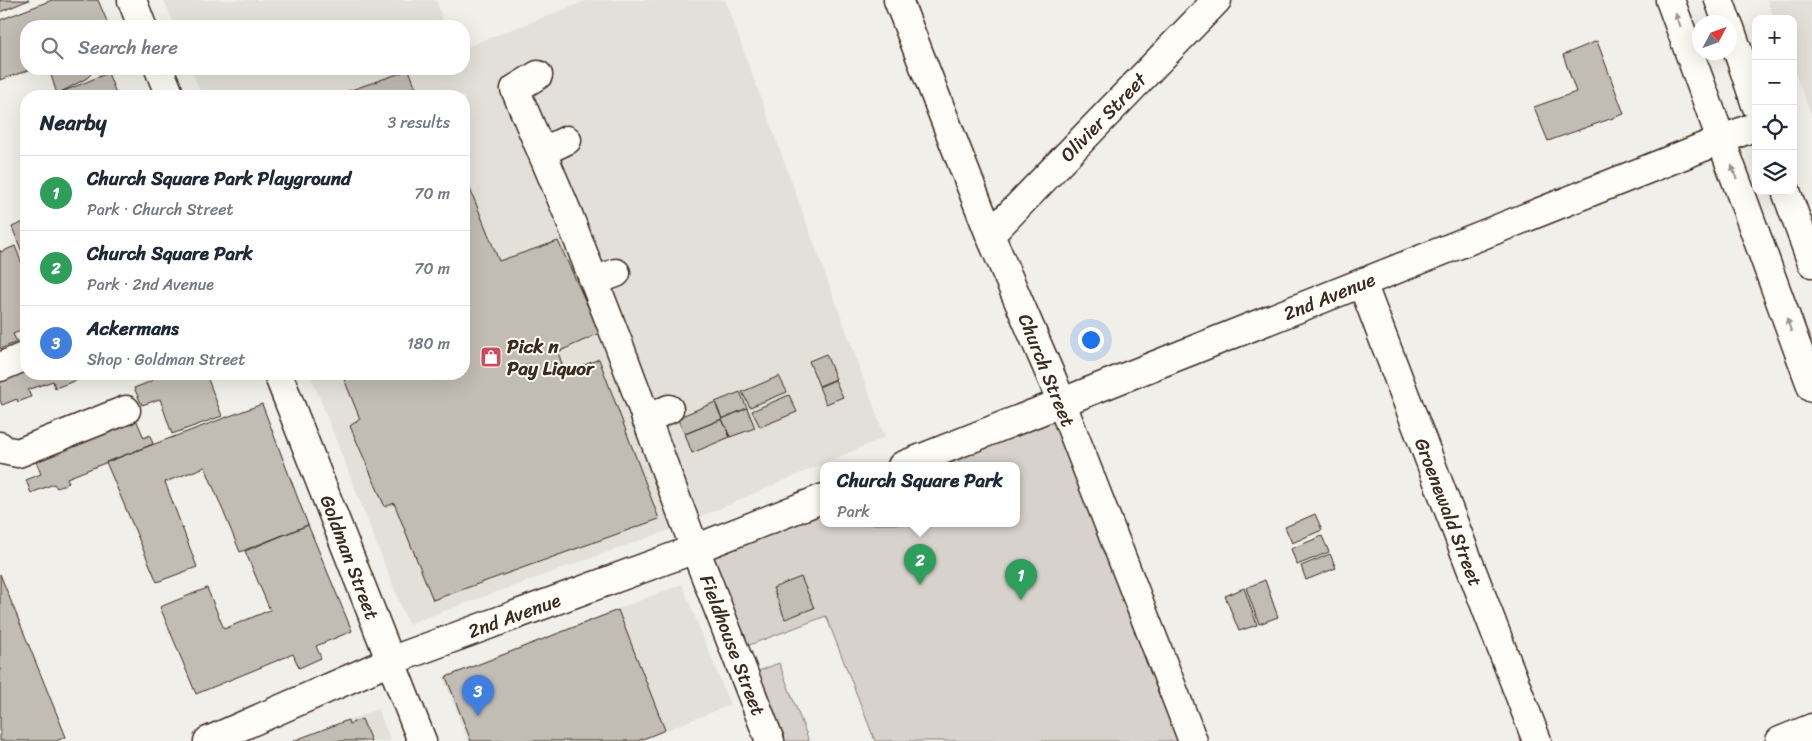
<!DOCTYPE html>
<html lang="en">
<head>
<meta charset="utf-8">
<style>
	body { margin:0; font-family:Sriracha,sans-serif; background:#f2f2f3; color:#1f2937 }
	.controls { position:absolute; right:15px; top:15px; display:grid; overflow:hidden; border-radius:10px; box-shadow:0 5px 20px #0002 }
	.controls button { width:45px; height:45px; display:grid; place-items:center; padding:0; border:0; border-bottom:1px solid #e0e1e3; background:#fff; color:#1f2937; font:25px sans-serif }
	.compass { position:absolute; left:1692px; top:15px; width:45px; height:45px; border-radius:50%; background:#fff; box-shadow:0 5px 20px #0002; rotate:49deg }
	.you { position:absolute; left:1090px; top:339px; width:18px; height:18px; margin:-12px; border:4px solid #fff; border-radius:50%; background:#1a73e8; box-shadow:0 0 0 8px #1a73e833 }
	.badge { display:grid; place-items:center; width:32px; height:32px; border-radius:50%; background:#d1495b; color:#fff; font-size:16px; font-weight:700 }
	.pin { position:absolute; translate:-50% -41px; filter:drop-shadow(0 1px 2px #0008) }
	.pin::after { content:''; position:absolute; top:26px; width:18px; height:15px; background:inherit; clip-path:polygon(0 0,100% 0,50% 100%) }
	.popup { position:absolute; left:820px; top:462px; width:200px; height:65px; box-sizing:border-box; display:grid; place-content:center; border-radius:10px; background:#fff; filter:drop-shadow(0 1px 4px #0005); font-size:16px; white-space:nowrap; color:#747a83 }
	.popup b { font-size:19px; color:#1f2937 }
	.popup::after { content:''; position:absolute; left:50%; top:100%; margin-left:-10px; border:10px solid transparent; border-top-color:#fff }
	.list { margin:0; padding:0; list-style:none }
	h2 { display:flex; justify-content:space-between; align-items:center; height:65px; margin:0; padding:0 20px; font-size:21px }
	h2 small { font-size:16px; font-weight:400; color:#747a83 }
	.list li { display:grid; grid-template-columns:32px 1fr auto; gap:15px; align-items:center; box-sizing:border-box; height:75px; padding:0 20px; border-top:1px solid #e0e1e3 }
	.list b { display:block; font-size:19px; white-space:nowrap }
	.list p { margin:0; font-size:16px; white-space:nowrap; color:#747a83 }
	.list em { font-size:16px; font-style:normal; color:#747a83 }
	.icon { flex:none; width:28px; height:28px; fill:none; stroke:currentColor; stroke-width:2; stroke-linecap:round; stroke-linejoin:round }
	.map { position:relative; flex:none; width:1812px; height:741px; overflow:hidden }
	.search { position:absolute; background:#fff; box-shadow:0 5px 20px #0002; left:20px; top:20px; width:450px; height:55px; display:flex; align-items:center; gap:12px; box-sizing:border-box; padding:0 18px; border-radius:20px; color:#747a83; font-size:19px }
	.panel { position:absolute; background:#fff; box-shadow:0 5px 20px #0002; left:20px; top:90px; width:450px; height:290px; border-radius:20px }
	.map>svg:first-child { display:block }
	.built { fill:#e3e0da }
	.green { fill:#d7d2cc; stroke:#897e75 }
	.building { fill:#c1bcb4; stroke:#3b2a1e }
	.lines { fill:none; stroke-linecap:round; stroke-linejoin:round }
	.minor-casing { stroke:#3b2a1e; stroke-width:31 }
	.minor { stroke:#fdfcf7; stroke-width:28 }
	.oneway { fill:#9c938a }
	.labels { text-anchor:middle; stroke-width:4; stroke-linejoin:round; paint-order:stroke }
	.street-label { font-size:19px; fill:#3b2a1e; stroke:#fdfcf7 }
	.poi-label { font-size:19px; font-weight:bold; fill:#3b2a1e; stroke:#fdfcf7; text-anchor:start }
</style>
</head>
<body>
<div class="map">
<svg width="1812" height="741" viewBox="0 0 1812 741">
	<rect width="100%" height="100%" fill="#f1efea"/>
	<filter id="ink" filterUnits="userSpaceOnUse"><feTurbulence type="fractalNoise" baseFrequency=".02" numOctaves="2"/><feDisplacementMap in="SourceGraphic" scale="10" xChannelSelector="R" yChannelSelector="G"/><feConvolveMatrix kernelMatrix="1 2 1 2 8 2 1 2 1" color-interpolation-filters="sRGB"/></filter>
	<g filter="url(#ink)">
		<path class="built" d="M164 0H436L445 26H175Z
			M588 0H725L885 437 672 529 408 624 310 374H464V96H202L191 69H464V48Z
			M1767 0H1812V116L1793 68V19H1774Z
			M682 584 730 705 639 741H468L443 677Z
			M378 709 391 741H295Z"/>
		<path class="green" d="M1056 415 1182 741H875L826 616 744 647 707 554 824 508V524H1016V466H927Z
			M779 663 809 741H780L754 673Z"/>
		<path class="building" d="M0 0H29L0 12Z
			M52 0H98L109 26H26V69H32L0 80V20Z
			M1597 41 1624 114 1548 141 1534 107 1576 92 1563 55Z
			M49 69H92L93 72 87 78 57 94Z
			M409 70 419 96H334Z
			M108 73 117 96H52L57 94Z
			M464 174 499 261 558 241 600 333 558 352 565 373 599 359 659 519 433 600 394 503 385 507 350 426 360 419 342 374H464Z
			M26 221V262L12 227Z
			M15 246 26 274V329L13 334 17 342 0 349V250L1 252Z
			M826 354 836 379 819 386 809 361Z
			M26 361V374H94L55 388 53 381 28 390 31 397 18 402 17 399 2 405 0 400V377Z
			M149 374H206L222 416 172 434 160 399 142 405 134 388 152 381Z
			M779 376 787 392 750 407 742 392Z
			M835 380 843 397 826 404 819 387Z
			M740 392 747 408 722 419 715 402Z
			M789 395 797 412 760 427 752 411Z
			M715 402 722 419 685 434 677 418Z
			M262 404 308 525 240 552 205 467 165 482 197 567 157 582 106 462Z
			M747 408 755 428 730 437 722 419Z
			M136 419 144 438 150 435 153 444 67 478 69 483 57 488 54 484 31 493 26 480 41 474 35 459Z
			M722 419 730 437 692 453 685 434Z
			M1315 514 1322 530 1292 543 1285 527Z
			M308 525 352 631 316 646 321 658 299 668 293 654 196 694 160 607 207 588 224 629 270 610 245 551Z
			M1322 536 1329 552 1297 565 1291 549Z
			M1330 554 1336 568 1306 580 1301 566Z
			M0 574 66 737 56 741H0Z
			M801 577 814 608 785 619 773 588Z
			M1265 580 1278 617 1259 624 1246 588Z
			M1244 588 1257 625 1239 631 1225 596Z
			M618 610 665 730 638 741H471L446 677Z
			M362 719 371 741H293L348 720 349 724Z"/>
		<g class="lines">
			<g class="minor-casing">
				<path id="minor" d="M132 0 142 26
					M898 0 990 235 1053 381 1193 741
					M1670 0 1812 388
					M1719 0 1727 22
					M1730 28 1756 105
					M159 69 170 96
					M538 75 515 89 568 214 619 345 695 549 770 741
					M542 152 567 140
					M1786 191 1812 263
					M990 235 1217 0
					M594 281 616 273
					M1362 283 1537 741
					M0 367 26 356
					M278 374 422 741
					M646 419 669 409
					M0 446 3 450 18 453 126 410
					M902 466 1756 126
					M208 741 390 661 695 549 824 498
					M1780 741 1812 728"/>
			</g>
			<use href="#minor" class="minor"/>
		</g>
		<defs><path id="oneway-solid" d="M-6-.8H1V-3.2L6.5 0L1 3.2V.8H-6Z" transform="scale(1.25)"/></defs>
		<g class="oneway">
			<use href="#oneway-solid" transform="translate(1678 20) rotate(-111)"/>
			<use href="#oneway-solid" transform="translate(1734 172) rotate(-110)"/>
			<use href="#oneway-solid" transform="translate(1789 325) rotate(-110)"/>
		</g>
	</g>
	<defs>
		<g id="shop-square" transform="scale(1.125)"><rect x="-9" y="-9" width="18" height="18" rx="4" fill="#d1495b" stroke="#fdfcf7"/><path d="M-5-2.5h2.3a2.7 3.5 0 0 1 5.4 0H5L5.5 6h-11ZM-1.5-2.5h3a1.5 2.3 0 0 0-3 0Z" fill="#fff"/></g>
	</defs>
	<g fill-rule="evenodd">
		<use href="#shop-square" x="491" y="357"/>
	</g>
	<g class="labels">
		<g class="street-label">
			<text transform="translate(1103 117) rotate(-46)" y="7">Olivier Street</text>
			<text transform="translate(1329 296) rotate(-22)" y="7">2nd Avenue</text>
			<text transform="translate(1047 370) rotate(68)" y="7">Church Street</text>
			<text transform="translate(1449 512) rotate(69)" y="7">Groenewald Street</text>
			<text transform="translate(350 557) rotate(69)" y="7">Goldman Street</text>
			<text transform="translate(514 615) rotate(-20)" y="7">2nd Avenue</text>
			<text transform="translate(733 645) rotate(69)" y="7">Fieldhouse Street</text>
		</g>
		<g class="poi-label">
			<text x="507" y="353">Pick n<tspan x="507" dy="22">Pay Liquor</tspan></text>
		</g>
	</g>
</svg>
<div class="controls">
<button>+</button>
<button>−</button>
<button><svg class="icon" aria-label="locate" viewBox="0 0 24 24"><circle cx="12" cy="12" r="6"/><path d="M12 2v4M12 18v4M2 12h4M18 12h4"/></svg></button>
<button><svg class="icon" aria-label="layers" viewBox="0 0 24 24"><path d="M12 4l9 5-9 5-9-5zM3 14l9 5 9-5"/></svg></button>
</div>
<svg class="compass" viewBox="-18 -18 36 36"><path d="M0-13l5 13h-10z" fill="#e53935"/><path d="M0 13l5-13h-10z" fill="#747a83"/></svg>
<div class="you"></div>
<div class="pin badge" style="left:1021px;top:600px;background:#2e9e5b">1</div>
<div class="pin badge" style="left:920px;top:585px;background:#2e9e5b">2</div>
<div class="popup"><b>Church Square Park</b>Park</div>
<div class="pin badge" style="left:478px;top:716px;background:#3f7fe0">3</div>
<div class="search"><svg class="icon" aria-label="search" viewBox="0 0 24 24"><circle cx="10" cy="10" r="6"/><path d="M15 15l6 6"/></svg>Search here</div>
<section class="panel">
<h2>Nearby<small>3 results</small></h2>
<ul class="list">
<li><span class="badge" style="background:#2e9e5b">1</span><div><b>Church Square Park Playground</b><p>Park · Church Street</p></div><em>70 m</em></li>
<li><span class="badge" style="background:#2e9e5b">2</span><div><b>Church Square Park</b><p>Park · 2nd Avenue</p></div><em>70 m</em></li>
<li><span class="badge" style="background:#3f7fe0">3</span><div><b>Ackermans</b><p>Shop · Goldman Street</p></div><em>180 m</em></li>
</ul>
</section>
</div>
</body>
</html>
